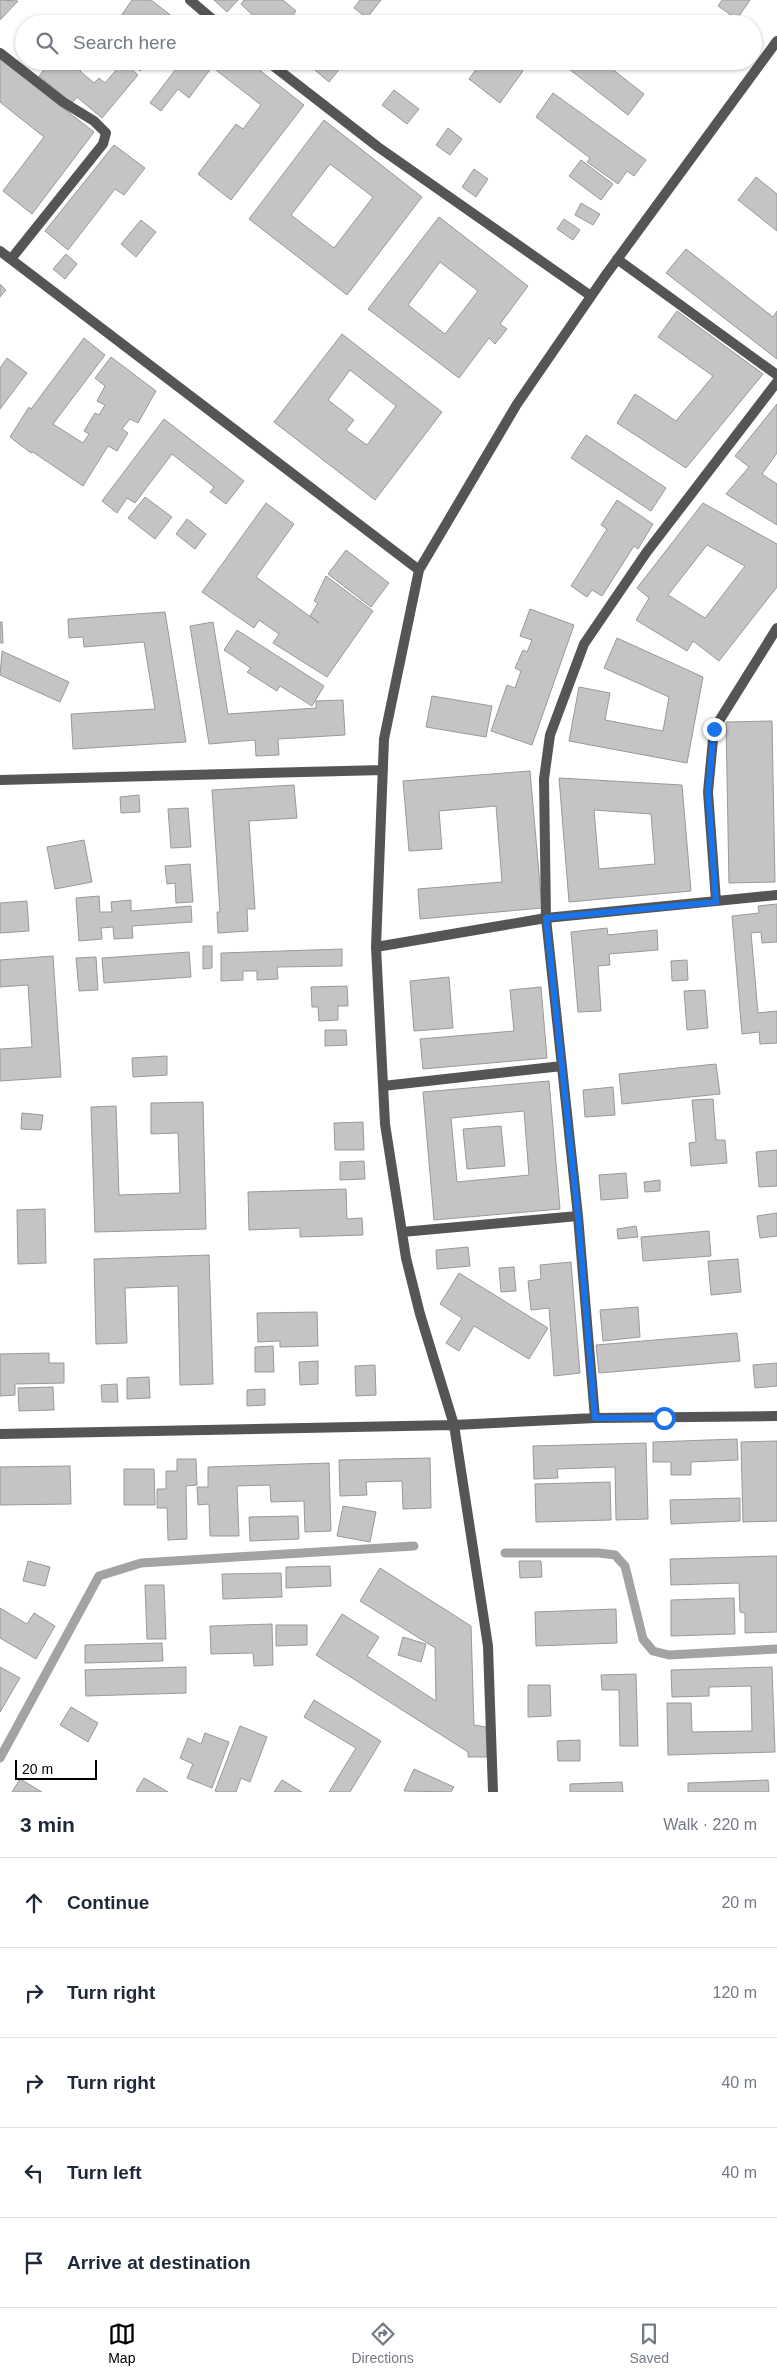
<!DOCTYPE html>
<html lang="en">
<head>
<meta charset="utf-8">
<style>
	body { margin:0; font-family:Helvetica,sans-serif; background:#f6f6f7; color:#1f2937 }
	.scale { position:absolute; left:15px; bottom:12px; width:82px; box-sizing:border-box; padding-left:5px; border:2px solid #000; border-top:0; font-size:14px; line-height:18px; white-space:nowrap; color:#000; -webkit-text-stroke:4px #fff; paint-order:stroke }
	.stop { position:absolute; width:15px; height:15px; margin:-11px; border:4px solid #1a73e8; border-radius:50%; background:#fff }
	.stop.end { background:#1a73e8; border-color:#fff; box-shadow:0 1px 5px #0008 }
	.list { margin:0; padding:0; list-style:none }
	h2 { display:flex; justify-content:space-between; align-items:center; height:65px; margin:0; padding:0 20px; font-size:21px }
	h2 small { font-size:16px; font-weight:400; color:#747a83 }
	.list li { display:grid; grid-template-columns:32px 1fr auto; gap:15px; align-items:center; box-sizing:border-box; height:90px; padding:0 20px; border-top:1px solid #e0e1e3 }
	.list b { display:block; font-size:19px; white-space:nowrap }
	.list em { font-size:16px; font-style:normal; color:#747a83 }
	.icon { flex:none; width:28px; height:28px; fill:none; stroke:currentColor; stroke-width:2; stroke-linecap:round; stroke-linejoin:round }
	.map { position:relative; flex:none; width:777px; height:1792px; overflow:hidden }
	.search { position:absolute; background:#fff; box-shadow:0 1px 4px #0004; left:15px; right:15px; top:15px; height:55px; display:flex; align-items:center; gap:12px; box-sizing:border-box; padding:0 18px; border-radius:28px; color:#747a83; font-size:19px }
	.sheet { height:515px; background:#fff }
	nav { display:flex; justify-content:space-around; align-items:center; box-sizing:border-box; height:70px; border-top:1px solid #e0e1e3; background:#fff; font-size:14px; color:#747a83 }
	nav a { display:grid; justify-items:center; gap:2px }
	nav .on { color:#000 }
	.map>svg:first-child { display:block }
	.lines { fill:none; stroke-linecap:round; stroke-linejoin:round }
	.stream { stroke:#a3a3a3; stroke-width:9 }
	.building { fill:#c4c4c4; stroke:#999; fill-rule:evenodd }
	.minor { stroke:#555; stroke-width:10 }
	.route { stroke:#1a73e8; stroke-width:6 }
</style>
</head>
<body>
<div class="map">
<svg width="777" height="1792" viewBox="0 0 777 1792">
	<rect width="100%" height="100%" fill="#fff"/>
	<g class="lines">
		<path class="stream" d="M505 1553H599L615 1555 625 1566 643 1639 653 1651 669 1655 777 1649
			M0 1758 99 1576 141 1563 414 1546"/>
	</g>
	<path class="building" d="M0 0 18 1 0 20Z
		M132 0H151L178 21 176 24H129L121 16Z
		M214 0H238L227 12Z
		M244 0H283L296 11 288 21 292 24H262L241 4Z
		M360 0H381L367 18 354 8Z
		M722 0H750L737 19 718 6Z
		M0 59 94 132 32 214 3 191 44 137 0 102Z
		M51 61H86L80 71 94 83 99 78 105 83 123 62 138 75 102 118 77 97 72 103 39 76Z
		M127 61H147L140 71Z
		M182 61H248L304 105 231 200 198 174 236 124 243 129 261 105 212 67 189 98 178 89 161 111 150 103Z
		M304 61H346L329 82Z
		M468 61H510L523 71 500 103 469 79 477 68Z
		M575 61H602L644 94 628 115 569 69Z
		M394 90 419 109 407 124 382 105Z
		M553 93 646 160 634 176 627 171 618 184 587 162 590 158 536 117Z
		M324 120 422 197 347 295 249 219ZM330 164 373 197 334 248 291 215Z
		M448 128 462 139 450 155 436 145Z
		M114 145 145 168 124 195 115 189 68 250 45 231Z
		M581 160 613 184 601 200 569 176Z
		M474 169 488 179 476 197 462 187Z
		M756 177 777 194V231L738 200Z
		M581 203 600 214 593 225 575 215Z
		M439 217 528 286 500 324 507 329 495 344 489 338 459 378 368 309ZM440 262 478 291 445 334 408 305Z
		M564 219 580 230 573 240 557 229Z
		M141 220 156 232 136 257 121 244Z
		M686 249 773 317 777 311V359L666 273Z
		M66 254 77 264 65 279 53 269Z
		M0 284 6 290 0 297Z
		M677 311 763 374 686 468 617 423 635 394 676 421 713 376 658 337Z
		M342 334 442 412 375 500 274 422ZM350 370 396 406 367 445 346 430 354 420 328 400Z
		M84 338 105 355 53 424 83 443 89 434 84 431 95 413 99 415 105 405 97 401 105 386 95 378 111 357 156 391 138 423 130 419 122 429 128 433 117 451 108 446 83 486 33 452 31 453 10 437 29 407 31 409Z
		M7 358 27 373 0 409V368Z
		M777 404V453L762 474 777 484V525L726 494 749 467 735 456Z
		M164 419 244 481 226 504 210 492 214 487 172 454 135 503 127 498 117 513 102 501Z
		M586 435 666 488 651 511 571 458Z
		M145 497 172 517 155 539 128 518Z
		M617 500 653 524 638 549 634 546 602 596 592 590 587 597 571 586 607 529 601 525Z
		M266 503 294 524 256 577 319 623 310 616 318 603 314 601 326 576 373 611 327 677 273 643 279 634 259 620 254 628 202 592Z
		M703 503 777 544V587L719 661 693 641 687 651 636 620 649 598 637 588ZM707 545 745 566 705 618 668 595Z
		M187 519 206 534 195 549 176 534Z
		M346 550 389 583 371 607 328 574Z
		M530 609 574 625 532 745 491 731 507 685 515 688 521 671 515 668 523 650 527 652 532 640 520 636Z
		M165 612 186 742 73 749 71 714 155 709 144 642 84 647 83 637 69 638 68 619Z
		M0 622H2L3 643H0Z
		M213 622 228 714 316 708V701L343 700 345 735 278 739 279 755 256 756 255 740 209 744 190 626Z
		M237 630 324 686 312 706 280 686 277 691 247 672 251 668 224 650Z
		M617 638 703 677 687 763 569 741 579 687 610 693 605 720 663 731 669 697 604 668Z
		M2 651 69 682 60 702 0 675Z
		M432 696 492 706 486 737 426 727Z
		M772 721 775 882 729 883 726 722Z
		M530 771 542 908 420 919 418 889 502 882 496 806 439 811 442 849 409 851 403 781Z
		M559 778 682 785 691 891 569 902ZM594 810 651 814 655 864 599 869Z
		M294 785 297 818 249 821 255 909H247L248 931 218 933 217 912H220L212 790Z
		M139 795 140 812 121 813 120 797Z
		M188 808 191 847 171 848 168 809Z
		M84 840 92 882 55 889 47 847Z
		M190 864 193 902 176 903 175 883 167 884 165 866Z
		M99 896 100 912H112L111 902 131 900V911L191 906 192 922 132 926 133 938 114 939 113 927 101 928 102 939 79 941 76 898Z
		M27 901 29 931 0 933V903Z
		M777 904V942L762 943 761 932 751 933 758 1013 777 1011V1043L760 1044 759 1032 742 1034 732 916 759 913 758 906Z
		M607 928 608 935 657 930 658 950 609 954 610 965 598 966 601 1011 578 1012 571 932Z
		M203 946H212V968L203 969Z
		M342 949V966L277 967 278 979 257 980V971H243V980L221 981V953Z
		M189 952 191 977 104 983 102 958Z
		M53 956 61 1077 0 1081V1049L32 1047 28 985 0 987V960Z
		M96 957 98 990 79 991 76 958Z
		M687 960 688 980 672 981 671 961Z
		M449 977 453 1028 414 1031 410 981Z
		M347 986 348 1006H338V1020L319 1021 318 1007H312L311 987Z
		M541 987 547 1058 423 1069 420 1039 514 1031 510 990Z
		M705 990 708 1028 687 1030 684 991Z
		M325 1030H346L347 1045 325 1046Z
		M167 1056V1075L133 1077 132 1058Z
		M716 1064 720 1094 622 1104 619 1074Z
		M549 1081 560 1209 434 1220 423 1092ZM524 1111 529 1175 457 1182 451 1118Z
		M613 1087 615 1115 585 1117 583 1090Z
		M713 1099 716 1140H725L727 1163 691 1166 689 1143 696 1142 692 1100Z
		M203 1102 206 1229 95 1232 91 1107 116 1106 119 1195 180 1193 178 1133 151 1134V1103Z
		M22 1113 43 1115 41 1130 21 1129Z
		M363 1122 364 1150H335L334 1123Z
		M501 1126 505 1166 467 1169 463 1129Z
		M777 1150V1186L759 1187 756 1152Z
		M364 1161 365 1179 340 1180V1162Z
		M626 1173 628 1198 601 1200 599 1175Z
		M660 1180V1191L645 1192 644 1182Z
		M346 1189 347 1219 362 1218 363 1235 300 1237V1228L249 1230 248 1192Z
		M45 1209 46 1263 18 1264 17 1210Z
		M777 1213V1236L760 1238 757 1216Z
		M636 1226 638 1237 618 1239 617 1229Z
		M709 1231 711 1256 643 1261 641 1237Z
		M468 1247 470 1266 437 1269 436 1250Z
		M209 1255 213 1384 180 1385 178 1286 125 1288 127 1343 96 1344 94 1259Z
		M738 1259 741 1292 711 1295 708 1261Z
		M571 1262 580 1373 554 1376 549 1308 531 1310 528 1281 541 1279 540 1265Z
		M514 1267 516 1291 501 1292 499 1268Z
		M459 1273 548 1328 529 1359 474 1326 459 1351 446 1343 462 1318 440 1304Z
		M638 1307 640 1337 603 1341 600 1310Z
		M317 1312 318 1346 280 1347V1341L258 1342 257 1313Z
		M737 1333 740 1361 599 1373 596 1345Z
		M273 1346 274 1372H255V1347Z
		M49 1353V1363H64V1383L15 1384V1395L0 1396V1354Z
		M318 1361V1384L300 1385 299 1362Z
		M777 1363V1386L755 1388 753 1365Z
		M375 1365 376 1395 356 1396 355 1366Z
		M149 1377 150 1398 127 1399V1378Z
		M117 1384 118 1402H102L101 1385Z
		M53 1387 54 1410 19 1411 18 1388Z
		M265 1389V1405L247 1406V1390Z
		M737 1439 738 1460 691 1462V1475H671V1462H653V1442Z
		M777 1441V1521L743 1522 741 1442Z
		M646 1443 648 1519 616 1520 615 1467 557 1469 558 1478 534 1479 533 1446Z
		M430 1458 431 1508 403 1509 402 1481 366 1482 367 1495 340 1496 339 1460Z
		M177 1459H196L197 1485 186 1486 187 1539 168 1540 167 1508H157V1489H166V1471H177Z
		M329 1463 331 1531 305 1532 304 1501 271 1502 270 1485 237 1486 239 1536H210L209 1504 198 1505 197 1487H208V1467Z
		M70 1466 71 1504 0 1505V1467Z
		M124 1469H154L155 1505H124Z
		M610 1482 611 1520 536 1522 535 1484Z
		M740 1498V1521L671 1524 670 1500Z
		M343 1506 376 1512 370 1542 337 1536Z
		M298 1516 299 1539 250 1541 249 1517Z
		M777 1556V1632L745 1633V1613L740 1612 739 1583 671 1585 670 1559Z
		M28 1561 50 1567 45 1586 23 1581Z
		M519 1561H541L542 1577 520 1578Z
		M330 1566 331 1586 286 1588V1567Z
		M380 1568 471 1626 474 1725 486 1727 487 1757H468V1752L316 1655 342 1614 379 1637 367 1656 436 1701 435 1648 360 1601Z
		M281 1573 282 1597 223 1599 222 1574Z
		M145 1585H164L166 1639H147Z
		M734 1598 735 1634 671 1636V1600Z
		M0 1608 27 1624 34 1613 55 1626 36 1659 0 1638Z
		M616 1609 617 1643 536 1646 535 1612Z
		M272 1624 273 1665 254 1666 253 1653 211 1654 210 1626Z
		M276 1625H307V1645L276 1646Z
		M403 1637 426 1644 421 1662 398 1655Z
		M162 1643 163 1661 85 1663V1645Z
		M0 1667 20 1678 0 1712Z
		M186 1667V1693L86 1696 85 1670Z
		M772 1667 775 1752 668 1755 667 1703H691L692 1732 752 1731 751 1686 709 1687V1696L672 1697 671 1670Z
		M636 1674 638 1746H620L619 1690H602L601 1675Z
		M528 1685H550L551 1716 528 1717Z
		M314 1700 381 1741 350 1792H329L356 1748 304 1717Z
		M71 1707 98 1723 88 1742 60 1725Z
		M240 1726 267 1737 250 1782 241 1778 236 1792H218L215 1791Z
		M205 1733 229 1742 212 1788 187 1778 193 1764 180 1758 188 1738 201 1744Z
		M580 1740V1761H558L557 1741Z
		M414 1769 454 1787 451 1792 404 1791Z
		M144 1778 168 1792H138L136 1791Z
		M20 1779 42 1792H12Z
		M282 1780 302 1792H274Z
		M768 1780 769 1792H688V1783Z
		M622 1782 623 1792H570V1784Z"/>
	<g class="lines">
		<path class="minor" d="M190 0 218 24
			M0 53 63 102 94 121 106 133 103 144 11 259
			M267 61 378 147 591 296
			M0 251 419 570
			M617 259 777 375
			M0 780 383 770
			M716 901 708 792 714 729 777 628
			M376 947 546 918 777 895
			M383 1086 562 1066
			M402 1232 578 1216
			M595 1418 578 1216 546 918 544 779 550 735 584 644 646 553 777 382
			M0 1434 454 1425 595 1418 777 1416
			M493 1792 488 1646 454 1425 420 1314 406 1258 385 1124 376 947 384 739 419 570 517 404 605 276 777 41"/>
	</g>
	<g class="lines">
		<path class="route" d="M664 1418H595L578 1216 546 918 716 902 708 792 714 729"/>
	</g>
</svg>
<div class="scale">20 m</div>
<div class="stop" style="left:664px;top:1418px"></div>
<div class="stop end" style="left:714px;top:729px"></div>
<div class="search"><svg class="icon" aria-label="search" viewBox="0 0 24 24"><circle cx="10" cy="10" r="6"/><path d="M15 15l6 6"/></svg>Search here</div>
</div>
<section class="sheet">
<h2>3 min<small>Walk · 220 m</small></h2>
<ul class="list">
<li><svg class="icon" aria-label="ahead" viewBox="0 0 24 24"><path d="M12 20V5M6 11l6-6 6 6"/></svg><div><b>Continue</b></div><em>20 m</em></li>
<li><svg class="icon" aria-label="right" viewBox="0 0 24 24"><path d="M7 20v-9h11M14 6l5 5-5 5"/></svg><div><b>Turn right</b></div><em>120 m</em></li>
<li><svg class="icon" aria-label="right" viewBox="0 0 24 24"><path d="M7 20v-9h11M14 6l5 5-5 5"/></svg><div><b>Turn right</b></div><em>40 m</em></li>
<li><svg class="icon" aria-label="left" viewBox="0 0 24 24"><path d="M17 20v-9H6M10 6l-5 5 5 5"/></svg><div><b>Turn left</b></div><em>40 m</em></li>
<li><svg class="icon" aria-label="arrive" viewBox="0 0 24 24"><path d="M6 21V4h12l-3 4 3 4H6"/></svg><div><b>Arrive at destination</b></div></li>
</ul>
</section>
<nav>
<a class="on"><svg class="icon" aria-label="map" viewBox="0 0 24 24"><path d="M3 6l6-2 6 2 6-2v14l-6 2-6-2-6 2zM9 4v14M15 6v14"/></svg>Map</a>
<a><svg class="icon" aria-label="directions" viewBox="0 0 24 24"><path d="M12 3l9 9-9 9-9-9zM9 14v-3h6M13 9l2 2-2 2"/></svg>Directions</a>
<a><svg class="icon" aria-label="saved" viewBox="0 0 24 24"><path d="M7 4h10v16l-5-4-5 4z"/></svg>Saved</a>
</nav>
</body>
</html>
